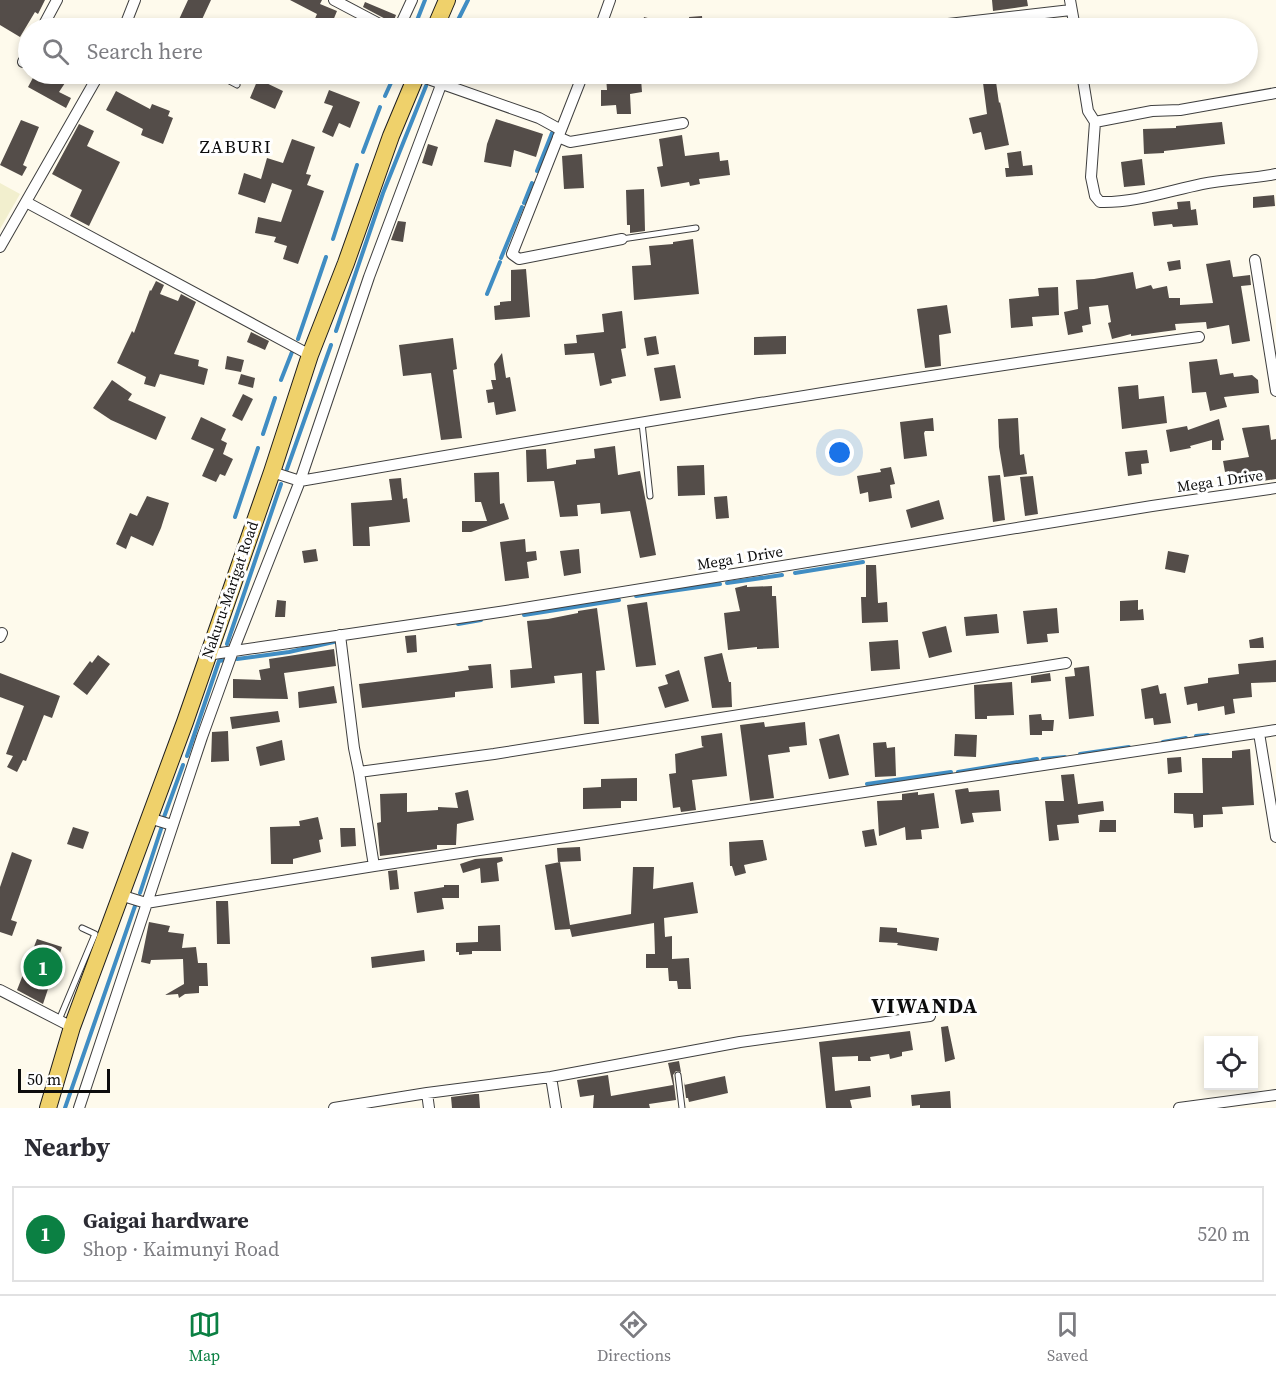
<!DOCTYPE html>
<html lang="en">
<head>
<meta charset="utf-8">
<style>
	body { margin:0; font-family:"Source Serif 4",serif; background:#f2f2f3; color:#2b2b33 }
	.controls { position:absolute; right:18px; bottom:18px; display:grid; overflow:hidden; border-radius:0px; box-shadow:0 3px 9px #0003 }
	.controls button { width:54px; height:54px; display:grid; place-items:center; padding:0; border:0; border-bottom:2px solid #e1e1e2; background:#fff; color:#2b2b33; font:30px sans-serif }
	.scale { position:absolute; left:18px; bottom:15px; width:92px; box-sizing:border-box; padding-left:6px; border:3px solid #0c0c0c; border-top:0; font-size:16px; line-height:21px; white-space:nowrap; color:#0c0c0c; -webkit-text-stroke:4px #fff; paint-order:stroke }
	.you { position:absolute; left:840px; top:453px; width:21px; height:21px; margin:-15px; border:4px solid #fff; border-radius:50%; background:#1a73e8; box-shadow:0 0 0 9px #1a73e833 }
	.badge { display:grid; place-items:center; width:39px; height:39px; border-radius:50%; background:#0b8043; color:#fff; font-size:20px; font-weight:700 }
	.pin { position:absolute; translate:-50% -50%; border:3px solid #fff; box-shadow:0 2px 6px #0006 }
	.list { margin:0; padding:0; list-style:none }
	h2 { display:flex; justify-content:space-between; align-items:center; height:78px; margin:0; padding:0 24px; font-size:26px }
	h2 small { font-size:20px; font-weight:400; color:#7c7c81 }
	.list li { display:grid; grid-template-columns:39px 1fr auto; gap:18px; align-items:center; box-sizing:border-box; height:96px; margin:0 12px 12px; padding:0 12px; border:2px solid #e1e1e2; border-radius:0px }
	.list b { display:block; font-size:22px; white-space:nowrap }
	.list p { margin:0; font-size:20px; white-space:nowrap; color:#7c7c81 }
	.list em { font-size:20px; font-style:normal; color:#7c7c81 }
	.icon { flex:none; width:33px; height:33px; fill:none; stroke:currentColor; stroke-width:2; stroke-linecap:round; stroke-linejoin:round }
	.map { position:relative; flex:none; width:1276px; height:1108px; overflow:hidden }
	.search { position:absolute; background:#fff; box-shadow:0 3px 9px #0003; left:18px; right:18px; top:18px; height:66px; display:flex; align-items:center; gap:15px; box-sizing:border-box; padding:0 21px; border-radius:33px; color:#7c7c81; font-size:22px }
	.sheet { height:186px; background:#fff }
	nav { display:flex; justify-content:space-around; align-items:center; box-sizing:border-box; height:84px; border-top:2px solid #e1e1e2; background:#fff; font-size:16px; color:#7c7c81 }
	nav a { display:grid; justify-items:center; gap:3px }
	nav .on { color:#0b8043 }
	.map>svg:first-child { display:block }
	.farmland { fill:#f2efce }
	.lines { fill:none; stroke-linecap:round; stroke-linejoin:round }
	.stream { stroke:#408dc3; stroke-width:4 }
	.building { fill:#544d49 }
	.service-casing { stroke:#3f3f3f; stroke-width:7 }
	.minor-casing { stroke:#3f3f3f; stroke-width:12 }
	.primary-casing { stroke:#1d1d1d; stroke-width:18 }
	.service { stroke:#fff; stroke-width:5 }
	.minor { stroke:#fff; stroke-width:10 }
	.primary { stroke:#efd16b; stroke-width:16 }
	.labels { text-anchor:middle; stroke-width:6; stroke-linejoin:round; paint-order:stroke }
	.street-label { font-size:15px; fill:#0c0c0c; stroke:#fff }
	.quarter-label { font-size:18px; letter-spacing:1.5px; fill:#0c0c0c; stroke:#fff }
	.district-label { font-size:21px; font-weight:bold; letter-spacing:1.5px; fill:#0c0c0c; stroke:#fff }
</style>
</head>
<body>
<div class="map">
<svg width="1276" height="1108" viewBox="0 0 1276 1108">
	<rect width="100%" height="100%" fill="#fefaec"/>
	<path class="farmland" d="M0 183 20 194 0 229Z"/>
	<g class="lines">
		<path class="stream" d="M414 28 425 0
			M454 28 468 0
			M385 96 395 74
			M363 152 380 107
			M537 171 552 133
			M524 203 532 183
			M333 239 357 165
			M501 258 522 207
			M487 294 500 262
			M336 331 383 193 426 86
			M298 339 326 257
			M281 380 292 352
			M263 434 275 398
			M287 469 331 345
			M235 517 258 448
			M795 573 863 562
			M727 583 782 575
			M636 596 720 584
			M524 615 619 600
			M458 624 481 620
			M227 644 281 484
			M237 659 289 652 338 641
			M1196 736 1208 735
			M1163 742 1186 738
			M1080 754 1129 747
			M187 756 219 661 226 660
			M1043 759 1065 757
			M958 772 1037 759
			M867 784 951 772
			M164 817 183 765
			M140 893 162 826
			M65 1108 135 906"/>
	</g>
	<path class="building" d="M0 0H45L38 14 35 12 20 37 0 25Z
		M188 0H211L198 28H175Z
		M290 0H322L320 4 337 11 330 28H311L317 14Z
		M992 0H1027L1028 6 993 11Z
		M365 2 396 15 393 23 363 7Z
		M702 16 703 28H690L689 17Z
		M644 17 674 25 673 28H641Z
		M35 74H71L59 92 71 98 66 108 28 87Z
		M629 76 630 80 641 79 642 92 630 94 631 114H617L616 105 601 106V90H607L606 77Z
		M258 79 283 91 275 109 250 98Z
		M996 82 999 103 1000 102 1009 145 985 150 981 132 973 134 969 118 987 114 983 83Z
		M329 90 360 102 350 128 339 123 333 137 322 132 333 106 324 103Z
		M116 91 150 109 152 104 170 111 168 116 173 118 163 144 141 135 143 129 106 110Z
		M496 119 543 134 536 157 514 150 511 167 484 162 487 144Z
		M21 120 39 127 23 165 27 167 22 176 0 165Z
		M1222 122 1225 144 1164 151V153L1144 154 1143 129 1176 128V126Z
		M79 124 94 131 87 146 120 162 89 226 70 216 82 190 52 174Z
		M682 135 685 156 719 152 720 161 728 160 730 175 699 179 700 184 690 186 689 182 661 187 657 167 663 166 659 139Z
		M292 139 315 147 306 174 311 175 307 185 324 191 298 264 283 259 287 246 274 242 276 237 255 233 258 217 281 222 292 190 272 183 265 203 238 194 244 173 261 179 267 158 283 163Z
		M428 144 438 147 432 166 422 163Z
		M1021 151 1023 166 1032 165 1033 175 1006 177 1005 168H1009L1007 153Z
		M582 154 584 188 564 189 562 156Z
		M1142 159 1145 185 1124 187 1121 162Z
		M644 189 645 231 630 233V225H627L626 190Z
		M1274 195 1275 206 1253 208V197Z
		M1190 201 1191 210 1196 209 1198 225 1173 227 1172 224 1154 226 1152 212 1178 209 1177 202Z
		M398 221 406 222 403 242 391 240Z
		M693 239 699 294 634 300 632 266 651 265 649 246 673 244V242Z
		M1180 260 1181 269 1169 271 1167 262Z
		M1230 260 1233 277 1250 275 1251 285 1241 286 1250 341 1232 344 1229 325 1207 329 1206 322 1175 324 1176 330 1131 336V334L1112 339 1108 323 1111 322 1108 305 1089 307 1091 324 1082 326 1083 332 1068 335 1064 312 1078 309 1076 280 1094 279 1133 272 1136 289 1151 285 1153 289 1167 286 1169 298H1180V305L1213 303 1206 264Z
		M526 269 530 317 495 320 494 306 500 305V302L511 301V270Z
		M156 281 164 285 160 294 178 301 181 294 196 302 174 354 199 360 198 366 208 369 204 385 160 374 155 387 144 384 146 377 117 363 132 331 134 333 150 290 151 291Z
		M1058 287 1059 315 1032 317 1033 326 1011 328 1009 299 1039 296 1038 288Z
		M947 305 951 333 939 335 941 366 925 368 917 309Z
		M622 311 626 348 621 349 626 376 611 379 612 383 600 386 594 353 565 355 564 344 577 343 576 335 604 332 602 314Z
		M251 332 269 341 265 350 247 342Z
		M656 336 659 354 647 356 644 338Z
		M786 336V354L754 355V337Z
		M453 338 457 369 453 370 462 438 441 440 431 373 403 376 399 345Z
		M502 353 506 378 510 377 516 411 496 415 494 402 488 403 486 390 493 389 491 380H496L494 364Z
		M227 356 244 360 241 372 225 369Z
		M1217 359 1220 375 1233 373 1234 377 1252 375 1258 380 1259 393 1224 397 1227 407 1210 411 1206 392 1192 393 1189 362Z
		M675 365 681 398 660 401 654 368Z
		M241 374 255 378 253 388 238 384Z
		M112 380 132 394 128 400 166 417 156 440 111 420 93 408Z
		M1138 385 1139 399 1164 396 1167 423 1122 429 1118 387Z
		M243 394 253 399 242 421 232 416Z
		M201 417 226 429 221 440 227 443 223 454 233 459 225 476 220 474 216 482 202 476 214 449 191 439Z
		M933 418 934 431H925L924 433 927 456 904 459 900 422Z
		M1018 418 1020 455 1024 454 1027 474 1004 477 999 447 998 419Z
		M1219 419 1224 440 1221 441V450H1212V440L1190 446 1191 448 1170 452 1166 430 1187 426 1188 430Z
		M1269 425 1271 440 1276 439V479L1231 486 1229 471 1225 472 1223 461 1249 457 1242 428Z
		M615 446 618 475 640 471 656 555 640 558 630 511 601 514 600 503 577 505 578 516 560 517 554 481 527 482 526 450 546 449 547 469 576 464V460L595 458 594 449Z
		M1147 450 1149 463 1141 464 1142 474 1128 476 1125 452Z
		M704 465 705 495 678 496 677 466Z
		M891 467 895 484 890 485 892 498 869 502 868 492 860 494 857 476 881 472 880 469Z
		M499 472 500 504 504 503 509 519 471 532H462V521H487L481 502H475L474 473Z
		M1000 475 1005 520 993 522 988 476Z
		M1033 476 1038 514 1025 516 1020 477Z
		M401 478 403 499 407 498 410 522 369 527 370 546H353L351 503 392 500 389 479Z
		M147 496 169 503 161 528 153 546 131 536 126 549 116 544 130 513 137 516Z
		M727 496 729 518 716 519 714 497Z
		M939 500 944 519 911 528 906 510Z
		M525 539 526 552 536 551 537 560 527 562 529 578 505 581 500 542Z
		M316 549 318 561 304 563 302 551Z
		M579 549 581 573 564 576 560 551Z
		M1168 551 1189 555 1185 573 1165 569Z
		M866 565H876L878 603 887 602 888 622 862 623 861 597H866Z
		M747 585V587L772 586V596H776L779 648 757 649V647L728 650 724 613 740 611 735 588Z
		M277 600 286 601 285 617H275Z
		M1138 600V610L1143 609 1144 620 1120 621V601Z
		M647 602 656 665 636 667 627 605Z
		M597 608 605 670 596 671 599 724H584L582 673 554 676 555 683 511 688 510 670 532 668 527 621 548 619 578 613V611Z
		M1057 608 1059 633 1047 634 1048 642 1027 644 1023 611Z
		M997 614 999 633 966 636 964 617Z
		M946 626 952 652 929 658 922 632Z
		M416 635 417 652 407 653 405 636Z
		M1263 637 1264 648H1250L1249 640Z
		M898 640 900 669 871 671 869 642Z
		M334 649 336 666 284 673 288 699 233 698V679L261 680 259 670 270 668 269 659Z
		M722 653 729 682H731L732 707 712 708 704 657Z
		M98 655 110 664 87 695 73 684 90 661 92 663Z
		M1276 660V682L1251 683 1252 697 1233 699 1235 713 1225 715 1224 706 1198 711 1197 703 1187 705 1184 687 1208 683V678L1239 674 1238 664Z
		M491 664 493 688 455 692V697L362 708 359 684 456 672 469 670 468 666Z
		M1089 666 1094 716 1069 719 1065 677 1075 676 1074 668Z
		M679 670 689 701 665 708 658 687 668 684 665 675Z
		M0 673 60 696 52 718 44 715 26 761 23 760 17 772 7 767 13 756 6 754 24 706 0 697Z
		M1050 673 1051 681 1031 683V676Z
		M1012 682 1014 715 987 716V719H975L974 685Z
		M1158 685 1160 694 1166 693 1171 723 1154 725 1153 718 1145 719 1141 689Z
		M334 686 337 703 299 708 298 692Z
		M278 711 280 722 232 729 230 717Z
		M1041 714 1042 720H1054L1053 731H1042V735H1030L1029 715Z
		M764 722 765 727 805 722 807 745 789 747 790 752 768 755 774 798 750 801 740 725Z
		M228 731 229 761 211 762 212 732Z
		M722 733 727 776 692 780 696 810 681 812 680 807 673 808 669 774 676 773 675 754 704 747 702 746 701 736Z
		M839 734 849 775 829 779 819 739Z
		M955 734 977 735 976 757 954 756Z
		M282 740 285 760 260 766 256 747Z
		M886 742 887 748 895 747 896 776 875 777 873 743Z
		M1250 749 1254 805 1222 807 1223 814 1203 815V827L1194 828 1193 814 1174 813V793H1203L1202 758H1232V751Z
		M1181 757 1182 772 1168 774 1167 758Z
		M1074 774 1078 804 1103 801 1104 811 1078 815 1079 823 1057 825 1059 840 1049 841 1045 801H1064L1061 775Z
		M637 778V801H621V808L583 809V788L601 787V779Z
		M968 788 969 792 999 790 1001 811 972 813 974 822 961 824 955 790Z
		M468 790 474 820 457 824 456 845H437V849L380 856 377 823 381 822 380 794 407 793V812L438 810V807L458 808 455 793Z
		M918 792V795L934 793 939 828 921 830 922 839 906 840 905 827 879 836 877 801 902 800V794Z
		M318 817 323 839 319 840 321 852 293 859V864H271L270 827 300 826 299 821Z
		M1100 820H1116V832H1099Z
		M73 827 89 832 83 849 67 844Z
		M340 828H355L356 846 341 847Z
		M874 829 877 845 865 847 862 831Z
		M760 840H763L767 860 744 865 746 873 735 876 732 866H730L729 842Z
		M580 847 581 861 558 862 557 848Z
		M12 852 32 860 11 920 17 922 12 936 0 932V887Z
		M502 857 503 861 497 863 499 881 481 883 480 868 463 873 460 864 475 859Z
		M560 862 570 925 631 914 633 867H654L653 889 693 882 698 913 664 918 665 937 672 936V959L689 958 691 989H678L677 981H669L668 968H646V954H655L654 923 572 937 570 929 555 930 545 865Z
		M397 870 399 889 390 890 388 871Z
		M444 885H459V898H442L444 909 417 913 414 892 444 887Z
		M216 901H228L230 944H217Z
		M149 922 170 926 168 932 184 934 182 948 196 947 198 963H207L208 986H199V993L185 994 179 998 178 994 165 995 184 984 183 959 151 960 150 964 141 962Z
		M500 925 501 951H472V954L459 955V952H456V943L478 942V926Z
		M880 927 897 928V932L939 938 937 951 897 945 898 943 879 942Z
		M37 939 62 947 43 1004 17 990Z
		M424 950 425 961 372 968 371 957Z
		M948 1026 955 1059 945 1062 941 1027Z
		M910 1031 913 1050 902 1052V1056L890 1059 889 1054 870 1057 871 1061H858V1056L832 1057 835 1091 870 1086 871 1097 850 1100 852 1108H826L819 1042Z
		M679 1061 681 1072 676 1071 673 1075 676 1100 649 1104 650 1108H593L594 1095 580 1097 577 1080 608 1075 611 1096 673 1085 668 1063Z
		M725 1076 728 1093 689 1102 688 1098H686L684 1082V1085Z
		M950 1091 951 1108H920V1105L912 1106 911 1095Z
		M475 1094H479L480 1108H452L451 1097Z"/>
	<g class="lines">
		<g class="service-casing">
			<path id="service" d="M127 23 136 28
				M216 74 237 85
				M622 239 696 228
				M642 423 650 496
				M59 1020 95 934 82 928
				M678 1075 682 1108"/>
		</g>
		<g class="minor-casing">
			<path id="minor" d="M334 0 387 28
				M1070 0 1075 28
				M42 28 57 0
				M124 28 135 0
				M399 28 412 0
				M600 28 610 0
				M913 28 1071 10
				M23 62 28 53
				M1082 74 1088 111 1095 122 1091 177 1095 196 1100 202C1135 203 1168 191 1202 184 1226 179 1251 179 1276 174
				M417 75 539 118 561 130 512 254 519 259 622 239
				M1095 122 1152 111 1180 110 1276 93
				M561 130 583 74
				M558 137 570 142 683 123
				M26 202 310 355
				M0 247 99 74
				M1255 260 1276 391
				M272 472 300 481C599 429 898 378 1199 337
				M340 635 354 748 359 772 494 754 1066 663
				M0 637 2 633
				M207 655 506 611 1152 506 1276 488
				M1259 733 1276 837
				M359 772 374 866
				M149 818 172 825
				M120 895 146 903 374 866 1276 730
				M0 990 72 1027
				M551 1077 556 1108
				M427 1093 429 1108
				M79 1108 202 737 233 651 300 481 369 277 441 85
				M334 1108 427 1093 551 1077 740 1042 930 1016
				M1179 1108 1276 1095"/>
		</g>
		<g class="primary-casing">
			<path id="primary" d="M435 28 447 0
				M48 1108 72 1027 185 722 272 472 310 355 346 263 391 136 417 74"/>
		</g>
		<use href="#service" class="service"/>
		<use href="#minor" class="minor"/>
		<use href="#primary" class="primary"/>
	</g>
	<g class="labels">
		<g class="street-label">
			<text transform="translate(1220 481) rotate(-8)" y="5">Mega 1 Drive</text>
			<text transform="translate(740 558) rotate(-9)" y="5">Mega 1 Drive</text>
			<text transform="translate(230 590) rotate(-71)" y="5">Nakuru-Marigat Road</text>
		</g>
		<g class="quarter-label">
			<text x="236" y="153">ZABURI</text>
		</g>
		<g class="district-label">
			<text x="925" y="1013">VIWANDA</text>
		</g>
	</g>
</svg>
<div class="controls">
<button><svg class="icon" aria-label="locate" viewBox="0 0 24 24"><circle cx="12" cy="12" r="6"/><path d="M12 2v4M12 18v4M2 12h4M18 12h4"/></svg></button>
</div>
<div class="scale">50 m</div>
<div class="you"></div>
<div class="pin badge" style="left:43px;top:967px">1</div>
<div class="search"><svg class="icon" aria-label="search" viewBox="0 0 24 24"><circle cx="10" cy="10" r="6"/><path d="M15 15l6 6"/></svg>Search here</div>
</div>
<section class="sheet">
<h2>Nearby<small></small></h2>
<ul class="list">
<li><span class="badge">1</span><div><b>Gaigai hardware</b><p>Shop · Kaimunyi Road</p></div><em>520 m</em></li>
</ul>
</section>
<nav>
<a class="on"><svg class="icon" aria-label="map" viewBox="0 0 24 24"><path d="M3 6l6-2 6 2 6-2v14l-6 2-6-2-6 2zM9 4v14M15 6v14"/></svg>Map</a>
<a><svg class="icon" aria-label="directions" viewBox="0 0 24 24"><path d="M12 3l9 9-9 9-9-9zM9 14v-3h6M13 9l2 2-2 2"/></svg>Directions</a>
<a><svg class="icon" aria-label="saved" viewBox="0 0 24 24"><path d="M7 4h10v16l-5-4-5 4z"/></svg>Saved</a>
</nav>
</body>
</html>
